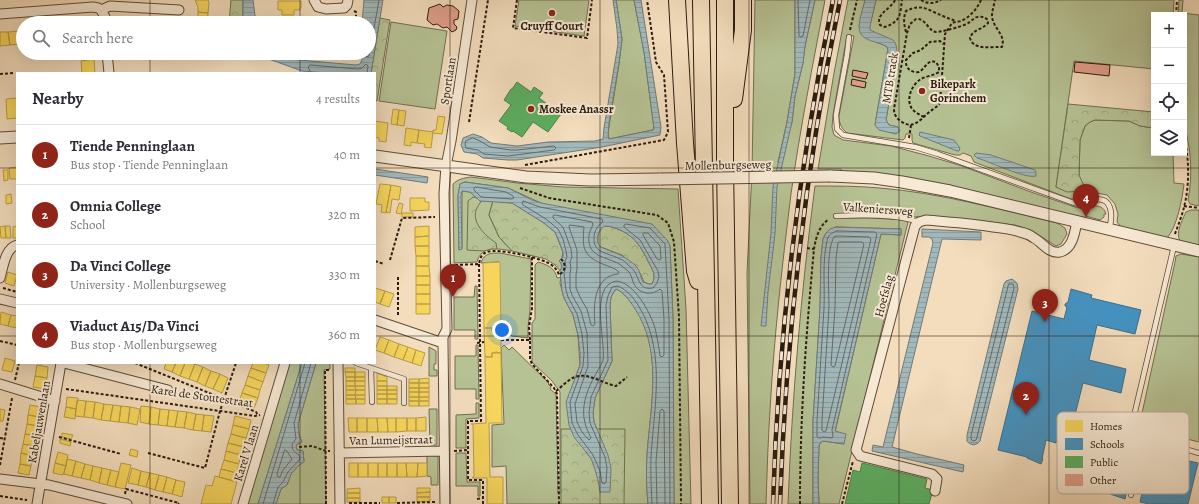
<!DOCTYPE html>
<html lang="en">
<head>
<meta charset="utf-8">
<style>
	body { margin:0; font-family:Alegreya,serif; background:#f7f7f7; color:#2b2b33 }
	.controls { position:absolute; right:12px; top:12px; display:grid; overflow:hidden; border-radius:0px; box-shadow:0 4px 16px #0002 }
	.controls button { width:36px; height:36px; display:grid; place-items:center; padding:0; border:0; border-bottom:1px solid #e1e1e2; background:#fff; color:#2b2b33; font:20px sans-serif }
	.you { position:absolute; left:502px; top:330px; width:14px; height:14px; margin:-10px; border:3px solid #fff; border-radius:50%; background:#1a73e8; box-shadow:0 0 0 6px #1a73e833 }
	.badge { display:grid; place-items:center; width:26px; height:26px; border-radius:50%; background:#8f2418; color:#fff; font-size:13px; font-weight:700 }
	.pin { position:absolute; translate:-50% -33px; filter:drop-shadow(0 1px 2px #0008) }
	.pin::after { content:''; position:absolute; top:21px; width:14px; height:12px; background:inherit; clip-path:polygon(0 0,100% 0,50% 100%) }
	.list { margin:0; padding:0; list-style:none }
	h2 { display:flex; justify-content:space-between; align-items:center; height:52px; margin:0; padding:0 16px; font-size:17px }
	h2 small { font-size:13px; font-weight:400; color:#7c7c81 }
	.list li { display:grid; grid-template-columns:26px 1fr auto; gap:12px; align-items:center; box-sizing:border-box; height:60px; padding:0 16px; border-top:1px solid #e1e1e2 }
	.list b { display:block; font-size:15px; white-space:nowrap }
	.list p { margin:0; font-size:13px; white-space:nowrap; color:#7c7c81 }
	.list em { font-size:13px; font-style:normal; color:#7c7c81 }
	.icon { flex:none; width:22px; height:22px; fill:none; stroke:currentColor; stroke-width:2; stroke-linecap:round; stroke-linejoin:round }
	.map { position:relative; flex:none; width:1199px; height:504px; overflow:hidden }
	.search { position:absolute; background:#fff; box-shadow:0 4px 16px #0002; left:16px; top:16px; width:360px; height:44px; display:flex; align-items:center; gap:10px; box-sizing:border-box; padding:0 14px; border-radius:22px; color:#7c7c81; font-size:15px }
	.panel { position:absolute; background:#fff; box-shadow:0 4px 16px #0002; left:16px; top:72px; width:360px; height:292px; border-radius:0px }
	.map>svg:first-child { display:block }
	.grass { fill:#b6c294; stroke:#706e52 }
	.forest { fill:url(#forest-crowns); stroke:#706e52 }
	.water { fill:url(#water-rules); stroke:#727a77; fill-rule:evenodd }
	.homes { fill:#f6d55c; stroke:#b99d45 }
	.schools { fill:#4393c3; stroke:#3c6f8d }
	.public { fill:#5aae61; stroke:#4c8248 }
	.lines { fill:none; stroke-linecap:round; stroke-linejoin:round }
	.shore { stroke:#666a66; stroke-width:1 }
	.building { fill:#e19f8a; stroke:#2b1b0f }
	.service-casing { stroke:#5d4c3a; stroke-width:6 }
	.minor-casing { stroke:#5d4c3a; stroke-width:11 }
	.tertiary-casing { stroke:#5d4c3a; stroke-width:13 }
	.motorway-casing { stroke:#2b1b0f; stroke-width:18 }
	.path { stroke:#2b1b0f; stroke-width:2; stroke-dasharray:3 2; stroke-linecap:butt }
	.service { stroke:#f7e9d4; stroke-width:4.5 }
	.minor { stroke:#f7e9d4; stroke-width:9 }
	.tertiary { stroke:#f7e9d4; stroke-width:11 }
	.motorway { stroke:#f3ddbd; stroke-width:16 }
	.rail-casing { stroke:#2b1b0f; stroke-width:4.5 }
	.rail { stroke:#f7e9d4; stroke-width:3; stroke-dasharray:9; stroke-linecap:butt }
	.tertiary-bridge-casing { stroke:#5d4c3a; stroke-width:13; stroke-linecap:butt }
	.tertiary-bridge { stroke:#f7e9d4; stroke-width:11 }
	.grid { fill:none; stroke:#2b1b0f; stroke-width:1; stroke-opacity:0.55 }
	.poi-dot { fill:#8f2418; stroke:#f7e9d4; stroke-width:1.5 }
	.labels { text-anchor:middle; stroke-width:4; stroke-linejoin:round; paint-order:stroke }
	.poi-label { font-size:12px; font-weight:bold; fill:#2b1b0f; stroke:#f7e9d4; text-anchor:start }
	.street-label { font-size:12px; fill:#2b1b0f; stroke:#f7e9d4 }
	.key { fill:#f7e9d4; stroke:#baab99; stroke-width:1 }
	.key-label { font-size:11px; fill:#2b1b0f }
</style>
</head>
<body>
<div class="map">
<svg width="1199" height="504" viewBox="0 0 1199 504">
	<defs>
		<pattern id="forest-crowns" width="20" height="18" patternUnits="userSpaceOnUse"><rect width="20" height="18" fill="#b6c294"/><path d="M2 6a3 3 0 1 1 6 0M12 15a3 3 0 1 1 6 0" fill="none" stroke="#9da67e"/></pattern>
		<pattern id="water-rules" width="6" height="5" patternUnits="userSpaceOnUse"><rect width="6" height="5" fill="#a1b9bc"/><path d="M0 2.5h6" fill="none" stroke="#8b9ea0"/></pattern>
	</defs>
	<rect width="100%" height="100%" fill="#f3ddbd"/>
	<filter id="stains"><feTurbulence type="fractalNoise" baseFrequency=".005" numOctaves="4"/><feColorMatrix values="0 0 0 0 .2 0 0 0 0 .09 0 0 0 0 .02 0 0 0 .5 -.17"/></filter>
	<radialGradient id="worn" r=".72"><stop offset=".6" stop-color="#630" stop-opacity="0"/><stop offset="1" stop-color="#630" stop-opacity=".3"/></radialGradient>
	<path class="grass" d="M519 0H589L584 36 515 26Z
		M616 0H634L644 52 654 128 653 130 609 139 608 133 619 64 622 39Z
		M755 0H795V74L787 122 778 162 792 122 795 96 803 63 805 46 815 0H825C813 64 800 129 791 194 782 266 774 338 770 410 768 441 767 473 766 504H750L747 273 752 171Z
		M848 0H865L859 27 879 43 886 46 888 49 875 125 899 132 898 127 889 125 886 120 897 56 877 34 872 32 869 29 876 0H1174L1173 15H1154V69L1074 61 1056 187 1085 188 1079 177 1080 140 1085 126 1090 122 1095 120 1129 121 1140 126 1154 128V153H1173L1174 183 1184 184C1182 200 1177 227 1167 238L1122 228 1117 222 1118 214 1115 204 1107 195 1097 193 1093 194 1083 198 1071 199 974 162 971 156 963 153 960 155H955L913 143 912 140V134H906L905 138 903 140 847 133C841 128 839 123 839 116L854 36 847 35 833 115 832 127 834 135 843 140 891 146 929 156 962 166 1028 191 1075 207C1086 209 1102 200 1106 214H1104V217L1100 220 1086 216 1085 219 927 181 905 177 841 172V169H818L834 73Z
		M1179 0H1183L1182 13 1199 15V206L1190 204 1188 200C1193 175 1191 148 1184 124V15H1178Z
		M391 22 447 31 435 109 379 101Z
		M471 177 517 183 563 187 678 189 686 309 691 504H674L673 319 670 246 541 203 508 188 465 182 460 184 458 196 459 250 462 249V191L470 192 480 201H493L489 215 499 237 512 251C498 249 482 244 477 262L454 263 453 184C458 179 464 178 471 177Z
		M815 186C837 186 858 186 880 188 940 193 998 209 1057 223L1065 228 1067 234 1061 244 1056 246 1031 230 1015 225 971 220 885 215 836 214V218H870L906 220 908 222 839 504H819L818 479 819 446 820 443 823 441 844 444 835 432 881 234 901 235V229L836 227 826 233 823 239 821 257 820 308 813 421V504H788C792 398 801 292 815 186Z
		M1191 210H1199V247C1194 246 1185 245 1181 241 1174 236 1183 218 1186 212Z
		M493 253H500L531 259 530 310 528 327V338L512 336 509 334 504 339 501 336 499 262 481 263C483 256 487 254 493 253Z
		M1181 254 1199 257V442L1139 427 1175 262 1176 256Z
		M538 262C548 265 555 268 557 278L561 277 560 283 564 298 573 315 578 335 580 365 575 379 608 456 594 422 593 413 595 398 612 361 610 305 611 297 615 290 617 289C625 294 630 301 636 309 661 348 652 399 648 443 646 463 646 484 648 504H507L506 466 492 467V425L504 424 501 348 504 345 509 350 512 347 549 383 548 384 551 387 550 389 556 394 558 493 560 494V392L552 381 532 362V323L535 319V265Z
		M475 286H477L478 339H475V330H454V297H474Z
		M476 345H478L479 399H476V389H455V356H476Z
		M429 347 436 351V364H434V370H437V376H429Z
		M289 363H302L258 504H247Z
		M316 363H330V369L324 370 326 504H276L281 489 287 485 291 474 298 466 304 461 303 451 297 450 296 445 302 442 299 435 298 424Z
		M476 403H479V418L466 419V448H456V415L476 414Z
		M429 409H437V445H430Z
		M456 453H466L467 482H480V496H478V486H456Z
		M427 455H438V485H431V477L427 476Z"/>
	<path class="forest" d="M231 0H243V13L242 23H229Z
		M380 18 390 20 377 101H375V73H371Z
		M1068 104 1154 112V128L1140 126 1129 121 1095 120 1090 122 1085 126 1080 140 1079 175 1085 188V191L1067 192 1056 187Z
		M473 197 481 199V201C480 204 477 207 476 210 472 224 486 236 496 243L497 249H491L484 251 467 250 468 201Z
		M493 201 512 203 544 223 555 232 563 252 561 263 562 267 560 271 555 265 546 259 512 251 499 237 489 215Z
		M605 226C616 226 632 235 638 244 642 249 645 255 648 261 652 269 657 275 652 284H649L644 282 640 273 622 255 601 247 598 244V235L602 227Z
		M561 429H625L624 504H561Z"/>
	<path class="water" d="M243 0H253L256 23H242L243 13Z
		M364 0H383L371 73H327L302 71 266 58 242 53H286L290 57 299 60 356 65 360 64 362 60V53H369V23H362Z
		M613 0H616L622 39 619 63 609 123 608 137 609 139 653 130 654 129 644 52 634 0H641L661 127 660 135 602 147 517 160H508L483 158 477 154 464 152 461 145 463 138 473 134 482 137 491 143 517 146 548 142 595 141 603 139 604 128 618 44 617 29Z
		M795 0H815L805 46 803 63 795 96 792 122 777 187 775 234 768 292 766 326H761L771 233 773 187 787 122 795 74Z
		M865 0H876L870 26V30L893 40C897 44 897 50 897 56L886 120 889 125 898 127 899 129V132L896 134 879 130 875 125 888 49 886 46C880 43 872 42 865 38 853 31 863 11 865 0Z
		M920 132 954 140 960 148 959 151H957L920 136 919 135Z
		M976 153 991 155 1035 170 1036 172V176C1025 179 991 162 977 158L974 155Z
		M375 169 428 177 427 183 375 175Z
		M465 182 508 188 532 200 541 203 652 224 668 241 670 246 673 319 674 504H648C646 484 646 463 648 443 652 399 661 348 635 309 630 301 625 293 616 289L615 290 611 297 610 305 612 361 595 398 593 413 594 422 608 455 611 468 610 492H600L598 480 593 463 590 457 574 437 569 425 566 402 580 365V353L578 335 573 315 564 298 562 291 560 271 562 267 561 263 559 261 563 257V252L559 241 555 232 544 223 512 203 480 201 470 192 462 191 461 197 462 249 459 250 458 195 460 184ZM605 226C616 226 632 235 638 244 642 249 645 255 648 261 652 269 657 275 652 284H649L643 282C640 276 640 270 635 265 628 259 622 255 613 252 609 250 604 249 601 247 594 242 598 229 605 226Z
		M836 227 901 229V235L881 234 835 431 846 434 844 444 823 441 820 443 819 446 818 479 819 504H813V421L820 308 821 257 823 239 826 233 830 229Z
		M922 229 981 232V240L942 239 892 447 917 454 964 465 963 472 872 451 873 445 883 447 933 243 932 239 929 237H922Z
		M1012 279 1017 283 1018 289 980 441C976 446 971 446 967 441V435L1004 284 1006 281Z
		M302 363H316L298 424 299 435 302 442 296 445 297 450 303 451 304 462 298 466 291 474 287 485 281 489 276 504H258Z"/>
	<path class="homes" d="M195 0H208L209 3 208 13 198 12V7Z
		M278 1H301V8H300V10H294V15H282V10H278Z
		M198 12 208 13 207 23H194L198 17Z
		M23 30V44H20L19 31Z
		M19 31 20 44 10 45 8 32Z
		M0 32H8L10 45 0 46Z
		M94 59 95 73H82L81 61Z
		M17 98V118L7 119 6 99Z
		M393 109 399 110 397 125 391 124Z
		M399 110 406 111 404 126 397 125Z
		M438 116 445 117 442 134 433 133V130H436Z
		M375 121 388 123 386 142 379 141V138L375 137Z
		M406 128 419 130 417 143 411 142V146L404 145Z
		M419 130 433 132 431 148 424 147 425 144 417 143Z
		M17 167V179H10L9 168Z
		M3 170H8V180L4 181Z
		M380 184 391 185 386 213 381 212 382 205 376 204Z
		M391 185 401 187 399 200 392 199 390 213 386 212Z
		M11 194 12 203 6 204V195Z
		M410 198H425V202H429V210L410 211Z
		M399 203 403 204 401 214 396 213Z
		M402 213H413V217H402Z
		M5 226 6 238H1L0 227Z
		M5 226H10L11 238H6Z
		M17 226V238H13V227Z
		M429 226V236L415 237V227Z
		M429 236V246H415V237Z
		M415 246H429V256H416Z
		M416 256H429V266H416Z
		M500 262 501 331 495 332 492 331V328H484L483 263Z
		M416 266H429L430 276H416Z
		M8 272 17 275 14 286 5 283Z
		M416 276H430V285H416Z
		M416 285H430V294H416Z
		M375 288 385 291 380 304 375 302Z
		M385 291 394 294 389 307 380 304Z
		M416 294H430V304H416Z
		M416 304H430V314H416Z
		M1 312 11 315 8 326 0 324Z
		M11 315 17 316V328L8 326Z
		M484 328H492V331H501V353H492V357H485Z
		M380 337 389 340 384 353 375 350Z
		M389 340 399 344 394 357 384 353Z
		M399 344 408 347 403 360 394 357Z
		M408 347 416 350 412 363 403 360Z
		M416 350 425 353 421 366 412 363Z
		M496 352 501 353 502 423H489L490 477H503V504H487V478H472L474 477 473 424H471L486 423 485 357H492V353Z
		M5 358 15 361 12 372 2 370Z
		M166 363H176L172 372 164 369Z
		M176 363H185L180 376 172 372Z
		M185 363 195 364 189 379 180 376Z
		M253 363H264L269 365 266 373 251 368Z
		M195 364 203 367 197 382 189 379Z
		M37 365 48 367 47 378 35 376Z
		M203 367 211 371 205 386 197 382Z
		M251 368 266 373 263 382 248 376Z
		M345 368H355V372H345Z
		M211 371 220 374 213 389 205 386Z
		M345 372H355V377H346Z
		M355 372H365V377H355Z
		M377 373 387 377V381H377Z
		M220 374 228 378 222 393 213 389Z
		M35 376 47 378 45 389 33 387Z
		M248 376 263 382 260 390 245 385Z
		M346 377H355V381H346Z
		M355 377H365V381H355Z
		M429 378V383H419V379Z
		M409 379H419V383H409Z
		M346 381H355V386H346Z
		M355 381H365V386H355Z
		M377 381H387V386H377Z
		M409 383H419V388H409Z
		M419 383H429V388H419Z
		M245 385 260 390 258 398 242 393Z
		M346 386H355L356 390H346Z
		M355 386H365V390H356Z
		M377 386H387V390H377Z
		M387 386H397V390H387Z
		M409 388H419V392H409Z
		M419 388H429V392H419Z
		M346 390H356L355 395H346Z
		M356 390H365V395H355Z
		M377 390H387V394H377Z
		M387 390H397V394H387Z
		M409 392H419V397H409Z
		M419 392H429V397H419Z
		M242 393 258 398 254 408 239 402Z
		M377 394H387V399H377Z
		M387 394H397V399H387Z
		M346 395H355L356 399H346Z
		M355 395H365V399H356Z
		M67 397 78 398 76 409 66 407Z
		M409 397H419V401H409Z
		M419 397H429V401H419Z
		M346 399H356V404H346Z
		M356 399H365V404H356Z
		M377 399H387V404H377Z
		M387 399H397V404H387Z
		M77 400 86 401 84 417 75 416Z
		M86 401 95 402 93 418 84 417Z
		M409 401H419V406H409Z
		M419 401H429V406H419Z
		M95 402 104 404 101 420 93 418Z
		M104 404 113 405 110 421 101 420Z
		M30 405 41 407 40 417 28 415Z
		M113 405 121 406 119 422 110 421Z
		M121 406 130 407 128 423 119 422Z
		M141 406 151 407 149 424 140 422Z
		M66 407 76 409 75 419 64 417Z
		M130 407 140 409 137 425 128 423Z
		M151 407 160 409 158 425 149 424Z
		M0 409 5 410 3 421H0Z
		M160 409 169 410 167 426 158 425Z
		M169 410 178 411 175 427 167 426Z
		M178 411 187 412 184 428 175 427Z
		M187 412 196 414 193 430 184 428Z
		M196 414 204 415 202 431 193 430Z
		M28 415 40 417 38 426 27 424Z
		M204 415 214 416 211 432 202 431Z
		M235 416 251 420 249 429 233 425Z
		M426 417V431H416V418Z
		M348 418H357V432H349Z
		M357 418H367V432H357Z
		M367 418H377L378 432H367Z
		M377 418H387L388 432H378Z
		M387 418H396V432H388Z
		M396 418H407V431L396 432Z
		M407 418H416V431H407Z
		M27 424 38 426 36 436 25 434Z
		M233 425 249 429 246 438 231 434Z
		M62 433 73 435 71 439 62 437Z
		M25 434 36 436 34 446 23 444Z
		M231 434 246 438 244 447 228 443Z
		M60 439 71 442 70 446 60 443Z
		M228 443 244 447 241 455 226 451Z
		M23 444 34 446 33 456 21 453Z
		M131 449 138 451 137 457 129 455Z
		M226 451 241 455 239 464 224 460Z
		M58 452 68 455 66 466 55 463Z
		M21 453 33 456 31 466 20 464Z
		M67 459 76 461 72 476 64 474Z
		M224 460 239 464 237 473 221 469Z
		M76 461 85 464 81 478 72 476Z
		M55 463 66 466 63 475 53 473Z
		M121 463 131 465 125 489 115 487Z
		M349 463H358V477H349Z
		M358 463H368V477H358Z
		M368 463H378V477H368Z
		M378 463H387V477H378Z
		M387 463H397V477H387Z
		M397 463H406L407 477H397Z
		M406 463H418L417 477H407Z
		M418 463H427V476L417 477Z
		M20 464 31 466 29 475 18 473Z
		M85 464 93 466 90 480 81 478Z
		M93 466 102 468 99 483 90 480Z
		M102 468 111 470 107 485 99 483Z
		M132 468 141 471 138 485 128 483Z
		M221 469 237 473 234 481 219 477Z
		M111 470 119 472 115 487 107 485Z
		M141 471 150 473 146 487 138 485Z
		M150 473 159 475 155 490 146 487Z
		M159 475 167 477 163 492 155 490Z
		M215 476 237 482 231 504H201L206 485 212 486Z
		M167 477 176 480 172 494 163 492Z
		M176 480 185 482 182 497 172 494Z
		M360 488V493H347V489Z
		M417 488H430V492L417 493Z
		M430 492V497H417V493Z
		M347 493H360V498H347Z
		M382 497H389V503H382Z
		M389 497H396V503H389Z
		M417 497H430V501L417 502Z
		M347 498H360V502H347Z"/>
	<path class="schools" d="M1071 289 1092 295 1091 298 1141 310 1135 334 1097 325 1089 360 1126 369 1121 393 1083 383 1074 419 1112 428 1106 452 1057 440 1056 443 1046 440 1042 459H1043L1041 464 1027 458V457L998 450 1032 311 1064 319 1067 307 1065 306V304L1068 302Z
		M1123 445 1137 450 1125 499 1110 494Z
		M1152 452 1170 456V454L1181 456 1180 459 1198 463 1188 504H1149L1140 502 1142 493 1138 492 1142 476 1146 477Z"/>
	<path class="public" d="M517 82 531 92 534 87 543 93 539 98 561 114 548 132 533 122 522 137 513 131 512 132 507 129 508 127 499 121 511 105 504 100 511 89H512Z
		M862 463 927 479 925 488 933 490 929 504H845L853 470 860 472Z"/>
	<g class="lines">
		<path class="shore" d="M798 0 799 36 801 37 803 36 810 0
			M366 53V57L369 56 379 0
			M311 73 308 67 310 65 358 69 362 68 366 64 368 66 367 73
			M473 138 480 141 490 147 511 150H517L554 146 556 148 554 150 508 156 484 154 478 150 466 148 465 144 466 141Z
			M476 187 506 192 513 196 514 198 512 199 481 197 474 190V188Z
			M555 215 592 222 593 225C590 230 588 236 589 242 591 259 611 257 622 266 624 268 627 270 629 272 632 276 632 280 634 284 639 294 652 296 660 289L662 291 664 319V355L662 357 660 356C659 347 657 337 655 328 650 312 634 282 616 281 589 286 606 341 603 360 601 366 596 373 593 379 586 393 581 408 585 423 586 428 589 433 591 438L589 440 588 439 582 432 577 422 575 404 588 366 587 333 581 311 572 295 570 289V274L571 268 570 262 572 257 571 249 563 227 553 218V216Z
			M570 225 584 227C582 249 583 256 605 265 610 267 615 268 619 272L618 274C594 276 593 306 595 324L593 326 591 325 587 309 581 299 576 288V275L577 269V250L569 227Z
			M837 231 875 232 877 234 832 430 833 436 832 438 823 437 819 438 817 437V421C819 383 822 346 824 308 825 286 822 262 827 241 828 235 831 233 837 231Z
			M644 233H648L660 246 661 258 660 260 657 259 643 235Z
			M838 236 869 237 871 239 826 431 824 432 822 430V421C824 383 827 345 829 307 829 291 826 249 834 237Z
			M839 242H862L864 244 835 366 833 367 831 365 835 308 836 258 838 243Z
			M1009 284H1013L1014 288 977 437 976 440 973 441 971 439V436Z
			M285 450 287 451 292 459 283 470 280 477H278L277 475Z
			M263 504 305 363
			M273 504 278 487 283 482 288 472 300 459 299 455C294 452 292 450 292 444L296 439 294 423 311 363
			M652 504C651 484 650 463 652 443 656 397 664 346 638 305 633 297 627 290 618 286L612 287 608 296 606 305 608 360 591 397 589 413 590 423 605 457 607 468 606 482 604 484 602 483 600 471 593 455 578 435 572 423 570 402 583 366 584 353 582 334 577 314 568 297 566 290 564 273 566 267 565 261 567 257 566 251 563 239 558 229 546 219 523 205 522 203 523 201 540 207 602 219 603 222C598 225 594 231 594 238 593 254 610 253 620 259 623 260 626 262 628 265 631 267 634 270 636 274 640 283 641 290 653 288L657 283 659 277 658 271 640 240 624 227V225L626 224 650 228 665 244 669 319 670 504
			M657 504 656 462 660 411 662 409 664 411 665 504"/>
	</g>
	<path class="building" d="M440 4 443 7 447 5 453 6 459 11 458 19 454 20V24L457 27 456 30 452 32 447 27 443 28 437 24 433 25 427 20 429 8Z
		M1075 62 1110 65 1109 76 1074 72Z
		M853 70 868 73 866 79 852 76Z
		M852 79 866 82 865 88 851 85Z"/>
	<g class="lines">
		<g class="service-casing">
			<path id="service" d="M849 37 847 55 836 115 837 129 843 135 915 147 938 154 1074 203C1081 204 1086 201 1093 200 1113 195 1113 216 1109 229
				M836 216C861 215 895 214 919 222
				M1174 246 1130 433 1199 453
				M356 363 404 379V403
				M371 368 372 402
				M1131 495 1146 438"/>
		</g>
		<g class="minor-casing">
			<path id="minor" d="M314 0 318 7 326 9 344 8 347 5 348 0
				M101 10 105 17V23
				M0 14 93 7 98 8 101 10 110 6 179 10
				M107 53 109 73
				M0 278C3 268 5 248 17 245
				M0 299 17 303
				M375 320 443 343
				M64 363 168 390
				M338 363 340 504
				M0 384 55 401
				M339 453 444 451
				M0 479 49 485 127 504
				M935 491 937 479 932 474 860 456 856 450 915 226 919 222 926 220C948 222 970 223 993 227 1002 228 1011 229 1020 232 1025 233 1030 235 1034 238 1043 243 1049 254 1060 252 1073 249 1075 231 1077 221
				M37 504 61 363
				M243 504 285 363
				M445 504 443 343V337L447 329 444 193 446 166 451 141 472 0"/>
		</g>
		<g class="tertiary-casing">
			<path id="tertiary" d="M0 138 17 137
				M375 156 526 177 590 180 661 179
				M830 176 874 178 902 182 950 191 1199 251"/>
		</g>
		<g class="motorway-casing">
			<path id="motorway" d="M677 0 685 143 695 271 698 281
				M701 0 710 504
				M725 0V164L730 504
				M734 99 743 30V0"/>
		</g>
		<path class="path" d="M517 0 513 28 587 38 592 0
			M895 0C891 9 875 14 880 25L885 27C901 21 900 15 902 0
			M921 0C927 4 934 4 941 0
			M981 0C977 9 970 17 961 21 958 22 955 22 952 23L945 34 940 103C936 108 931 110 927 114 919 121 913 129 902 122 897 119 894 115 894 109L907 33 910 24 916 19C926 18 928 31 936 32 942 32 959 27 964 25 973 22 973 15 984 17L988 20V23C982 30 973 29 970 38 973 50 989 47 999 47H1002C1006 34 993 29 992 16 992 11 994 5 995 0
			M354 11 356 12V23
			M1176 15 1177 0
			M850 30 857 0
			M906 32C904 25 903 18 906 11 923 3 927 10 943 16 947 18 951 19 955 21
			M356 59V53
			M0 74 14 73
			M924 117C920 115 916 113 913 110 905 101 911 85 921 79 926 76 933 76 939 72V67L936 62C927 59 926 68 919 72 912 73 905 69 906 60L913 53 921 50 930 42 940 41 943 44
			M469 122 488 0
			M909 138 911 125
			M525 165 664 140 668 132 664 75 656 62 647 0
			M520 188 549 198 657 215 668 223 674 242 679 317 681 504
			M1184 206 1199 208
			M1175 234C1178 225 1182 216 1184 207 1190 184 1189 158 1184 135
			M807 248 814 249
			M390 260 402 218 435 217
			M375 261 384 264
			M479 264 481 421H468V480H483V504
			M455 265 479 264C480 259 481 254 487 252 497 248 536 257 546 262 552 264 557 269 559 275 565 271 567 265 561 259
			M398 277V317
			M3 288 17 292
			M501 340H530V359L532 364 554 388 557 394 559 504
			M530 340 529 327 532 308V257
			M0 341 17 345
			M477 343 484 342
			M135 363 256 412 258 415
			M15 380 19 363
			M66 389 255 416 260 415
			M556 391C560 388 564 384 568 381 584 368 600 383 616 386L627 377
			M59 437 121 454
			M0 438 5 439
			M299 447 312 446 326 451H330
			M454 451 468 450
			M148 453 205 468 220 411 236 363
			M0 465 12 398
			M125 494 126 489 179 503 178 504
			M0 496 27 500
			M477 499 483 498
			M349 503H380
			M397 503 436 502
			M326 504 325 370H329
			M800 504C800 419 806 334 814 249 816 237 819 226 829 219
			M842 504 853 461"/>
		<use href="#service" class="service"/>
		<use href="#minor" class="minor"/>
		<use href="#tertiary" class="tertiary"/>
		<use href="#motorway" class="motorway"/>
		<g class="rail-casing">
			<path id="rail" d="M773 504C778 335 799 166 833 0
				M780 504C786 334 806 166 840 0"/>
		</g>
		<use href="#rail" class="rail"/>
		<g class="tertiary-bridge-casing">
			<path id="tertiary-bridge" d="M661 179 830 176"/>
		</g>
		<use href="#tertiary-bridge" class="tertiary-bridge"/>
	</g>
	<path class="grid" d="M150 0V23M300 0V23M450 0V504M600 0V504M749 0V504M899 0V504M1049 0V504M150 53V73M300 53V73M0 168H17M375 168H1199M0 336H17M375 336H1199M150 363V504M300 363V504"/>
	<g class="poi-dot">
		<circle cx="552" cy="13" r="4"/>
		<circle cx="922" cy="91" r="4"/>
		<circle cx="531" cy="109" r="4"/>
	</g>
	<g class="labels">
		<g class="poi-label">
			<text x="552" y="30" text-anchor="middle">Cruyff Court</text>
			<text x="930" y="88">Bikepark<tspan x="930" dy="14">Gorinchem</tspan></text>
			<text x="539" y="113">Moskee Anassr</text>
		</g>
		<g class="street-label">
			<text transform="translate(890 78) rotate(-81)" y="4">MTB track</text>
			<text transform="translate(448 81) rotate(-81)" y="4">Sportlaan</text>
			<text transform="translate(728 165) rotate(-1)" y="4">Mollenburgseweg</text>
			<text transform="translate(878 209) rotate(4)" y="4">Valkeniersweg</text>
			<text transform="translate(884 296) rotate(-75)" y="4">Hoefslag</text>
			<text transform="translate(202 396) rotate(8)" y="4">Karel de Stoutestraat</text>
			<text transform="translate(39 422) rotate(-80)" y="4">Kabeljauwenlaan</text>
			<text transform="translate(391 440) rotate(-1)" y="4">Van Lumeijstraat</text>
			<text transform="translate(246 453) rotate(-73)" y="4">Karel V laan</text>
		</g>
	</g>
	<rect x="1057" y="412" width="132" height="82" rx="6" class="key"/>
	<rect x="1065" y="420" width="18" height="12" fill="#f6d55c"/>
	<rect x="1065" y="438" width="18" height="12" fill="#4393c3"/>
	<rect x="1065" y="456" width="18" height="12" fill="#5aae61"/>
	<rect x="1065" y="474" width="18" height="12" fill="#e19f8a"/>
	<g class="key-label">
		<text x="1090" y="430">Homes</text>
		<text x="1090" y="448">Schools</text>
		<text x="1090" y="466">Public</text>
		<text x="1090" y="484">Other</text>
	</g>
	<rect width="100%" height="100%" filter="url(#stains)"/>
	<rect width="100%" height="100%" fill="url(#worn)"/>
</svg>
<div class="controls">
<button>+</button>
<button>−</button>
<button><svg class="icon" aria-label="locate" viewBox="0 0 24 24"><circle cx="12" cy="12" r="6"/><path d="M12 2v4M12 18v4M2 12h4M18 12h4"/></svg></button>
<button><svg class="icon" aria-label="layers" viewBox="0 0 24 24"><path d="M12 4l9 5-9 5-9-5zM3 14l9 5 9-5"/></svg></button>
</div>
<div class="you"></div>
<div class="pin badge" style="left:453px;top:297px">1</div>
<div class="pin badge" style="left:1026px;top:415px">2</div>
<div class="pin badge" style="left:1045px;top:322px">3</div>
<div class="pin badge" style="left:1086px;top:217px">4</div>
<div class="search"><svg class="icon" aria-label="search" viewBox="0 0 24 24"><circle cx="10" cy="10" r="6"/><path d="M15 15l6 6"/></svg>Search here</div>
<section class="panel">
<h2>Nearby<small>4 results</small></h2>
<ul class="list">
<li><span class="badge">1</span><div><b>Tiende Penninglaan</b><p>Bus stop · Tiende Penninglaan</p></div><em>40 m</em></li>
<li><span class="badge">2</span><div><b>Omnia College</b><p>School</p></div><em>320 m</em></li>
<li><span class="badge">3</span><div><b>Da Vinci College</b><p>University · Mollenburgseweg</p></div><em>330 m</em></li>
<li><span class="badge">4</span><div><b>Viaduct A15/Da Vinci</b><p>Bus stop · Mollenburgseweg</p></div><em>360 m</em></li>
</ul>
</section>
</div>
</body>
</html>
